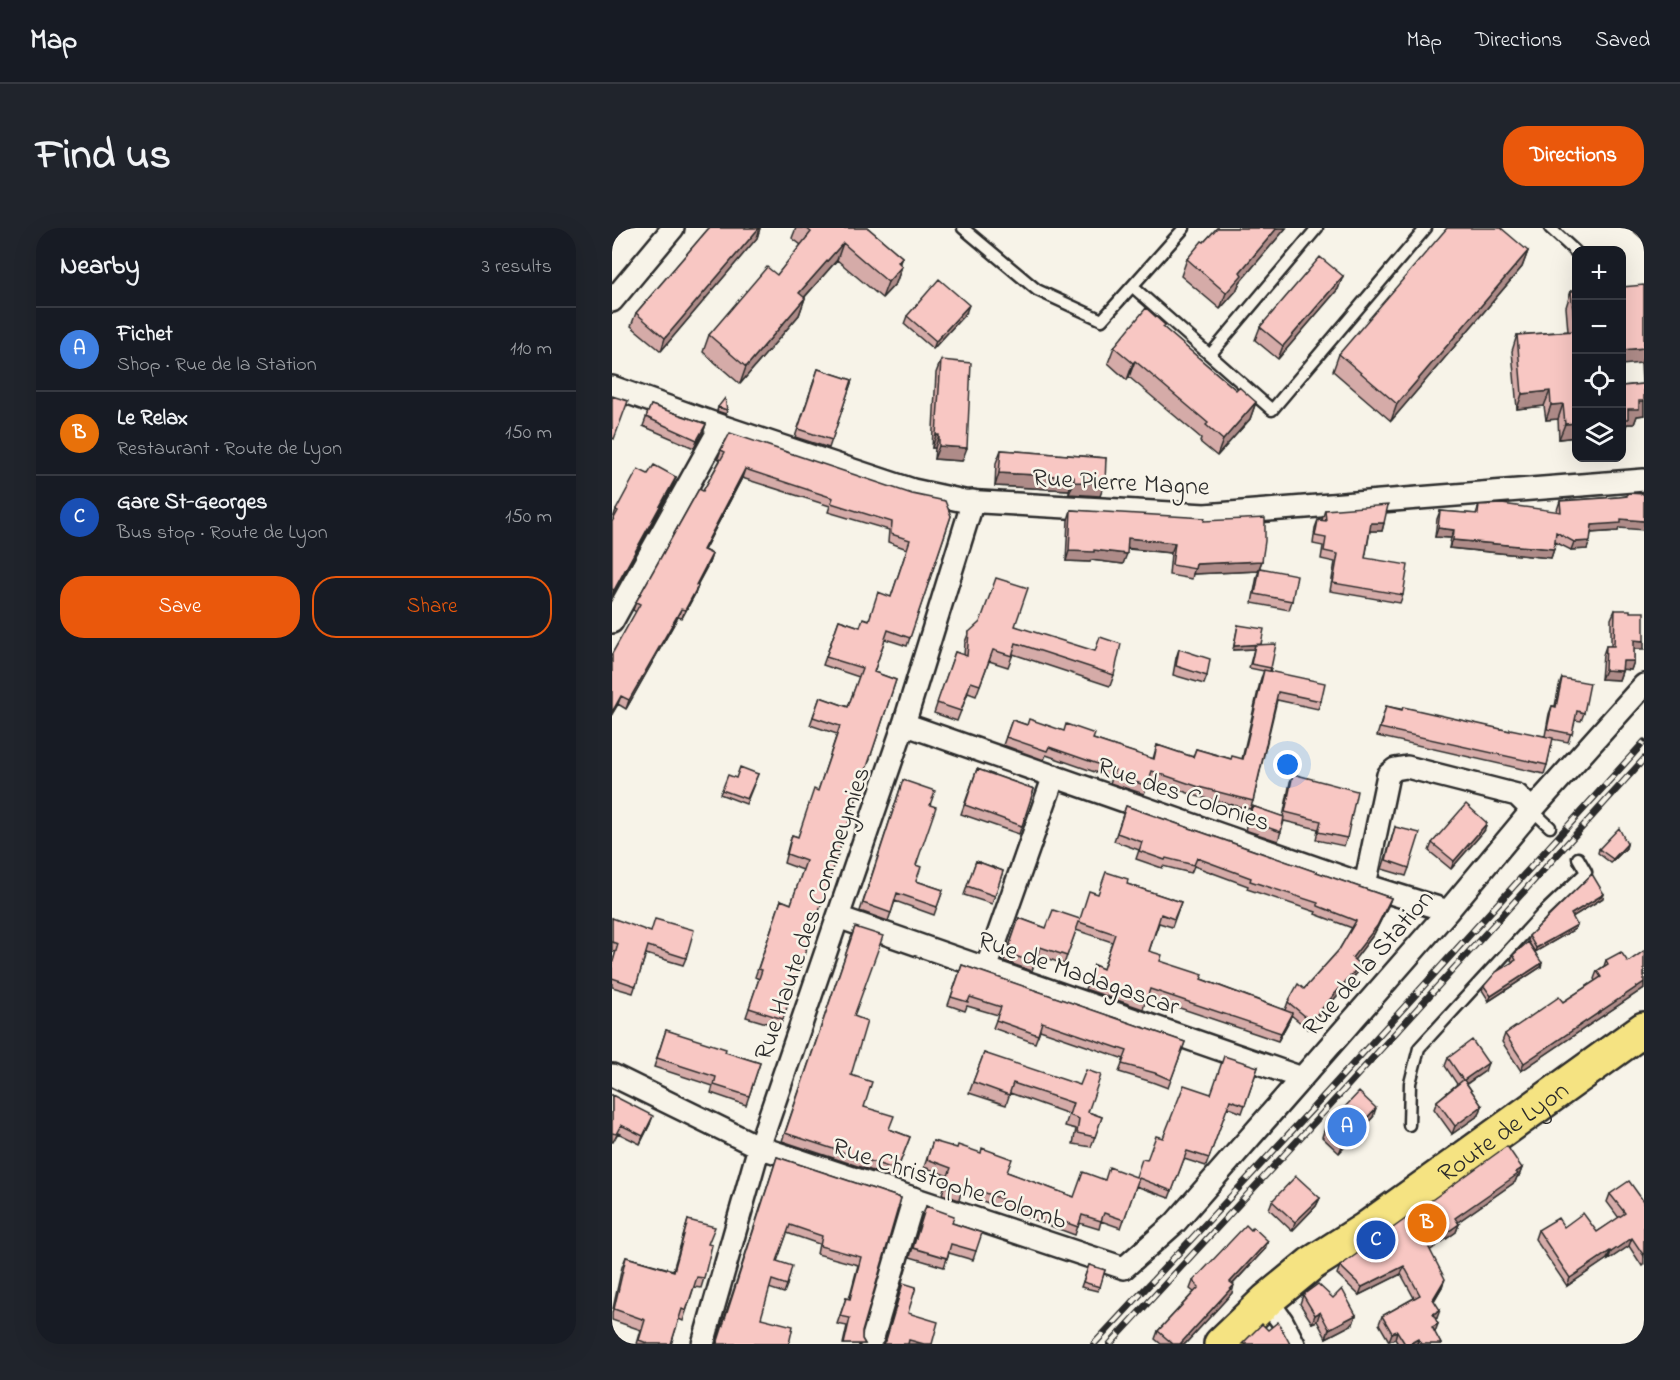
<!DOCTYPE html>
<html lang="en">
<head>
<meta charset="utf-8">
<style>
	body { margin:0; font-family:"Indie Flower",sans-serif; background:#20242c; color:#f1f3f6 }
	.controls { position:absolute; right:18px; top:18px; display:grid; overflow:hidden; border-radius:12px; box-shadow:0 6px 24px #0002 }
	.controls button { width:54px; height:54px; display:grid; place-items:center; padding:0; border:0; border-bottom:2px solid #363941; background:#171b24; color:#f1f3f6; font:30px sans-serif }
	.you { position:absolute; left:676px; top:537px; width:21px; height:21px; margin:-15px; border:4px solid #fff; border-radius:50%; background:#1a73e8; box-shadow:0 0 0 9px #1a73e833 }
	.badge { display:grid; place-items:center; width:39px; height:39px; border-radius:50%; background:#ea580c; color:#fff; font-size:20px; font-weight:700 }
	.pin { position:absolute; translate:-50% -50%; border:3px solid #fff; box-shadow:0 2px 6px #0006 }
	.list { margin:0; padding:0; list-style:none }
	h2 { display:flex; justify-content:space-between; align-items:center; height:78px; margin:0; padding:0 24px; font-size:26px }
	h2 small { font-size:20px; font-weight:400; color:#9ea1a6 }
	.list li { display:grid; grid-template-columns:39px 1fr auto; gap:18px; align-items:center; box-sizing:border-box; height:84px; padding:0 24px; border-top:2px solid #363941 }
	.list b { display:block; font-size:22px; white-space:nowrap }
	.list p { margin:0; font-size:20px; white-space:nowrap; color:#9ea1a6 }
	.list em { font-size:20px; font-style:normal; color:#9ea1a6 }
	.actions { display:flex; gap:12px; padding:18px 24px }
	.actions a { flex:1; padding:14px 0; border:2px solid #ea580c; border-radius:24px; text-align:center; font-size:21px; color:#ea580c }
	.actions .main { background:#ea580c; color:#fff }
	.icon { flex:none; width:33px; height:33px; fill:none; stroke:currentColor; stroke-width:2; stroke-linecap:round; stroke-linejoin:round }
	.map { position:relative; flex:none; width:1032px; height:1116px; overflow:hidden; border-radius:24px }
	header { display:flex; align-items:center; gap:36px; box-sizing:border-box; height:84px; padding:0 30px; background:#171b24; border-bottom:2px solid #363941 }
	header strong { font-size:28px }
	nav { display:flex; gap:33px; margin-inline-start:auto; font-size:21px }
	.intro { display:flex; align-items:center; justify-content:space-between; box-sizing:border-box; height:144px; padding:0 36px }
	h1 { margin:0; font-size:42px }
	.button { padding:15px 27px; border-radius:24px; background:#ea580c; color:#fff; font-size:21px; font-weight:700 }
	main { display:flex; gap:36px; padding:0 36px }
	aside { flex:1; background:#171b24; border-radius:24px; box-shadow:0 6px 24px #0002 }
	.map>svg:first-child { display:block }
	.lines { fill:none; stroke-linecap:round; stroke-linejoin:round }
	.service-casing { stroke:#2b2b2b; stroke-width:15 }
	.minor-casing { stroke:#2b2b2b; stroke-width:26 }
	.primary-casing { stroke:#2b2b2b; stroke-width:38 }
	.service { stroke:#f7f3e8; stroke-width:10 }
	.minor { stroke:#f7f3e8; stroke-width:21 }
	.primary { stroke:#f5e382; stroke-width:33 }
	.rail-casing { stroke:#2b2b2b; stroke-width:7 }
	.rail { stroke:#f7f3e8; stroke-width:4.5; stroke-dasharray:14; stroke-linecap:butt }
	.wall { fill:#d5aba8; stroke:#2b2b2b; stroke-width:1.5 }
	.shaded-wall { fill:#ae8b88; stroke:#2b2b2b; stroke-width:1.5 }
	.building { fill:#f8c7c3; stroke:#2b2b2b; stroke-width:1.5 }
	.labels { text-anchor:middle; stroke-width:5; stroke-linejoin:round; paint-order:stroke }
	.street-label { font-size:26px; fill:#2b2b2b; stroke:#f7f3e8 }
</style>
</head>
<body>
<header>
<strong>Map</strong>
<nav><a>Map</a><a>Directions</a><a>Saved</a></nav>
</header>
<div class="intro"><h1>Find us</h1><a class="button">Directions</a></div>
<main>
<aside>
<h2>Nearby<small>3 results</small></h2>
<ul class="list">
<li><span class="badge" style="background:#3f7fe0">A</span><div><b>Fichet</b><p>Shop · Rue de la Station</p></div><em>110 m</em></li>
<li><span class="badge" style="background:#e8710a">B</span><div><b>Le Relax</b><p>Restaurant · Route de Lyon</p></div><em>150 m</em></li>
<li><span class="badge" style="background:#1a4fb4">C</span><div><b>Gare St-Georges</b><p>Bus stop · Route de Lyon</p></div><em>150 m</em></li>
</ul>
<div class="actions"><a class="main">Save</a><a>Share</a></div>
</aside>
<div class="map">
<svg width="1032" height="1116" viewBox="0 0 1032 1116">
	<rect width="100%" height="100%" fill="#f7f3e8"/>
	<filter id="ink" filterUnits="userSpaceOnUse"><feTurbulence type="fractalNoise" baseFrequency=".0167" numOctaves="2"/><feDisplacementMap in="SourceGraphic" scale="12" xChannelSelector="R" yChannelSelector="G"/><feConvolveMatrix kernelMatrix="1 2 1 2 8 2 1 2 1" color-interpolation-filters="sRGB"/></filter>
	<g filter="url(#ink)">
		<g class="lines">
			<g class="service-casing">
				<path id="service" d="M351 0 425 62 490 92 572 0
					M938 0 964 24
					M521 59 660 182 814 0
					M598 127 705 0
					M920 582 938 599
					M797 897 798 855 807 820 930 686 974 644 966 630"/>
			</g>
			<g class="minor-casing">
				<path id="minor" d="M0 73 61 0
					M0 159 109 198 301 262 352 273 593 287 1032 252
					M0 394 109 198
					M292 496 753 657 836 683
					M753 657 776 547 783 541 795 539 905 567 920 582
					M226 689 690 850
					M374 741 442 548
					M0 847 147 919 512 1040 563 995 836 683 920 582 1032 457
					M655 1072 670 1093 682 1116
					M91 1116 147 919 292 496 361 273
					M259 1116 302 970"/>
			</g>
			<g class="primary-casing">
				<g id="primary">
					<path id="s1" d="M609 1116 655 1072 699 1036 754 1001 1032 801"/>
				</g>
			</g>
			<use href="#service" class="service"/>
			<use href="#minor" class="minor"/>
			<use href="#primary" class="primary"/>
			<g class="rail-casing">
				<path id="rail" d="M482 1116 701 880 1032 514
					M498 1116 709 887 1032 531"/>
			</g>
			<use href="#rail" class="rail"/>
		</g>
		<path class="wall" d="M97 0H148L145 10 49 123 19 98 24 85Z
			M184 0H256L290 29 287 36 290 38 284 55 270 70 225 32 192 70H193L187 87 128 156 91 124 97 107 165 47 189 17 180 10Z
			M605 0H674L628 54 624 63 608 81 569 48 575 31 592 14Z
			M1018 0H1032V12Z
			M916 23 910 39 779 193 721 143 727 126Z
			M731 48 726 61 666 131 643 112 648 99Z
			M1032 57V187L1025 188 1022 196H1015L1011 206H1010V158L1030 156 1029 135Z
			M959 63H964V209L947 211 946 191 934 192 932 178 905 181 900 123 905 107 956 103 954 79Z
			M354 85 321 121 292 96 295 88Z
			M552 100 624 162 644 174 638 191 605 228 588 214 589 210 517 149 515 152 496 135 502 119Z
			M329 132 350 233 322 231 323 220H320L324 145Z
			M206 141 240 152 217 220 183 209Z
			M39 177 94 196 91 205 82 220 31 198Z
			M106 179 115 182 114 186 105 183Z
			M109 222 339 288 295 418 273 411 262 444 284 452 168 799 134 789 147 751 143 749 169 672 179 676 191 642 172 635 177 616 180 607 186 609 206 563 225 506 198 497 208 469 236 479 247 449 211 437 227 392 248 399 279 369 295 321 276 314 277 302 216 284 218 278 130 250 92 322 100 326 97 335 85 357 86 358 83 366 70 390 66 389 14 481 6 476 0 486V426L24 384 21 382 24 374 91 263 108 232 106 230Z
			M389 222 494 230 488 268 457 266V262L383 258 384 235Z
			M36 246 64 249 61 257 0 368V294L2 290H1L4 282Z
			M1015 265 1006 303 979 305 975 321 959 322 943 314 942 321 939 330 837 320 839 310 823 309 825 291 828 283 864 286 867 277 945 284V282L948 273 1007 269 1014 268Z
			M459 282 592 293 650 333 646 343 581 346 580 351 557 347 559 325 515 321 511 336 479 332 478 334 454 333 456 292Z
			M713 282 772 295 770 303H758L753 330 791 367 788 375 718 363 723 334 709 331 711 318 701 316 703 300 706 292H710Z
			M648 340 680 373 677 382 640 375 645 348Z
			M1003 382 1022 421V433L1019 442 1011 441 1007 452 989 451 991 427 994 418H999V391Z
			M626 397 649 416 659 440 658 443 709 473 706 481 665 472 641 573 638 581 584 568 538 551 532 566 498 555 500 550 434 527 432 532 391 517 400 492 415 497 481 511 541 531 545 517 581 529 584 521 619 531H630L649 450 652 443 637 440 642 421 621 422Z
			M403 398 502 447 498 458 401 426 396 439 377 433 364 468 356 465 345 493 322 485 343 424 352 427 353 414 357 404Z
			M567 421 595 448 592 456 561 447 564 430Z
			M950 450 972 485 969 493 963 492 956 514 940 511 935 537 932 546 765 508 774 478 898 503 933 508 937 486 940 478H943L947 458Z
			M365 541 422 561 407 606 349 586Z
			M146 546 134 576 108 566 110 562 124 550Z
			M681 546 735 610 732 618 704 612 706 601 672 593 666 613 633 602 640 578 671 589 678 554Z
			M291 552 318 577 304 637V653L331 662 322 687 283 673 276 693 248 683Z
			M514 578 779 670 776 678 762 706 742 732 745 745 696 801 679 787 677 793 666 813 535 769 531 781 473 761 482 737 491 741 500 714 464 702 452 736 425 727 420 743 392 733 407 690 434 700 468 691 486 666 515 656 569 674 560 699 547 695 537 723 548 733 589 751 673 782 676 774 692 761 727 722 740 700 703 686 704 684 635 661 636 658 582 638 579 645 551 638 550 640 524 631 527 622 502 613Z
			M783 599 797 640 794 648 770 641Z
			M872 603 839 641 817 623 820 615Z
			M1015 616 1014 620 999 635 986 625 987 621Z
			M364 633 391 643 380 676 352 667Z
			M991 670 960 689 963 701 923 724 929 739 877 773 870 762 872 758 901 734 899 732 901 727 922 723 916 713 917 708Z
			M0 690 74 730 71 737 34 726 21 765 0 759V735L4 724 0 723Z
			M243 699 242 788 239 847 252 879 277 901 298 909 282 950 170 913Z
			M1032 723V760L909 843 890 814 893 806 951 774 983 753 982 751 985 743 992 738 994 732 1016 734Z
			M350 737 573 814 556 860 540 854 507 844 512 831 428 802 423 815 381 800 386 787 355 778 353 783 336 777Z
			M54 802 113 824 148 835 134 877 99 865 101 858 42 839Z
			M372 825 476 884 490 889 479 919 461 916 464 901 453 898 457 886 398 865 394 877 357 865Z
			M836 830 873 843 855 856 870 878 867 887 840 906 822 881 825 873 845 856 833 838Z
			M646 839 630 885 615 879 594 938 572 931 557 970 524 958 509 1000 489 993 487 1001 467 995 463 1007 349 965 347 972 330 966 336 948 312 939 321 913 395 944 462 969 493 952 524 949 551 910 599 866Z
			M0 867 38 896 28 916 6 905 1 914H0Z
			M761 889 727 925 710 909 713 900Z
			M165 929 289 970 250 1104V1111L253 1116H231L235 1098 225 1096 234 1070 237 1071 246 1037 205 1026 207 1016 175 1005 165 1033 175 1057 172 1065 157 1060 104 1116Z
			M910 940 907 948 905 949 903 954 846 994 847 996 844 1004 818 1022 830 1059 822 1073 825 1090 823 1091V1105L829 1116H786L783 1111 777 1113 767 1096 770 1088 802 1070 789 1046 747 1067 725 1046 728 1038Z
			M998 966 1032 974V1036L1030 1038 1017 1018 996 1032 995 1031 955 1058 923 1011 926 1002 952 999 985 1004 1007 990 995 974Z
			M708 970 704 978 680 1003 657 981 660 973Z
			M314 978 340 995 364 1023 361 1032 337 1025 332 1039 298 1029Z
			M76 992 96 1016 92 1050 89 1060 82 1059 71 1093 67 1091 59 1116H25L29 1102 0 1092V1085L10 1039 14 1029 61 1042Z
			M653 1021 621 1056 620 1065 573 1116H549L543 1111 546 1103 582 1064 578 1061 581 1053Z
			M477 1037 493 1042 486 1063 469 1059Z
			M291 1055 296 1085 320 1116H270L273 1113Z
			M691 1067 721 1070 744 1087 741 1096 714 1110 705 1093 700 1095 688 1076Z"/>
		<path class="shaded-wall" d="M147 0H148L145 10 49 123 53 110Z
			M665 0H674L628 54 624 63 608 81 614 65 628 44Z
			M231 15 225 32 181 82 187 65Z
			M916 23 910 39 779 193 785 176Z
			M290 29 284 45 290 38 284 55 270 70 276 54 286 34Z
			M731 48 726 61 666 131 671 118Z
			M193 70 187 87 128 156 134 139Z
			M357 77 354 85 321 121 324 113Z
			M1032 120V127L1029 135 1010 137V122Z
			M523 133 517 149 515 152 521 135Z
			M938 163 932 178 905 181 910 166Z
			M1027 173H1032V187L1025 188 1022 196H1015L1011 206H1010V191L1016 181Z
			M644 174 638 191 605 228 611 212Z
			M951 176 946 191 934 192 939 177Z
			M964 195V209L947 211 953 196Z
			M94 196 91 205 82 220 85 212Z
			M324 207H327L323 220H320Z
			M327 218 355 220 350 233 322 231Z
			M133 241 130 250 88 330 91 322Z
			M387 245 462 249 457 262 383 258Z
			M64 249 61 257 0 368 2 362Z
			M462 254 493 255 488 268 457 266Z
			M1009 291 1032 293V302L1007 300 1006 303 977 305 980 297Z
			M759 295H772L770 303H756Z
			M826 300 842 302 839 310 823 309Z
			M516 310 563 315 559 325 513 320Z
			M841 312 942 321 939 330 837 320Z
			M978 313 975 321 959 322 962 314Z
			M482 322 515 326 511 336 479 332 478 334 454 333 457 323Z
			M100 326 97 335 81 365 84 357Z
			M650 333 646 343 581 346 584 336Z
			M86 358 83 366 70 390 73 382Z
			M69 381 66 389 14 481 17 472Z
			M1022 412 1032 413V421H1019Z
			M649 416 643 417 642 421 621 422 622 418Z
			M1011 433H1022L1019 442 1008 441Z
			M993 442 1010 443 1007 452 989 451Z
			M9 468 6 476 0 486V484Z
			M875 595 872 603 839 641 842 633Z
			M1015 616 1014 620 999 635 1001 631Z
			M992 666 991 670 957 691 959 686Z
			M779 670 776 678 762 706 737 739 740 730Z
			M965 697 963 701 923 724 924 720Z
			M930 735 929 739 877 773 879 768Z
			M748 737 745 745 696 801 699 793Z
			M1032 754V760L909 843 912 835Z
			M680 785 677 793 666 813 669 805Z
			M876 835 873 843 848 860 852 852Z
			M870 878 867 887 840 906 843 898Z
			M764 880 761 889 727 925 731 916Z
			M41 888 38 896 28 916 31 908Z
			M910 940 907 948 905 949 903 954 840 998 843 990Z
			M708 970 704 978 680 1003 683 994Z
			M847 996 844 1004 813 1026 816 1018Z
			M1020 1010 1017 1018 996 1032 999 1024Z
			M656 1013 653 1021 615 1062 618 1054Z
			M998 1023 995 1031 955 1058 958 1050Z
			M792 1038 789 1046 747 1067 750 1059Z
			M833 1051 830 1059 818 1079 821 1071Z
			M622 1057 620 1065 573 1116H568Z
			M828 1082 825 1090 818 1094 821 1086Z
			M708 1084 705 1093 700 1095 703 1087Z
			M744 1087 741 1096 714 1110 717 1101Z
			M826 1096 823 1104 820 1099Z
			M785 1103 783 1111 777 1113 780 1105Z
			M806 1111 805 1116H797Z"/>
		<path class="building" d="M97 0H147L53 110 24 85Z
			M194 0H256L290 29 286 34 290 38 276 54 231 15 187 65 193 70 134 139 97 107 155 39 165 47 199 4Z
			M605 0H665L628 44 630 47 614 65 575 31 590 13 592 14Z
			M835 0H889L916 23 785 176 727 126Z
			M708 29 731 48 671 118 648 99Z
			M327 51 357 77 324 113 295 88Z
			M1032 57V120L1010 122V59Z
			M959 63H964V195L953 196 951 176 939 177 938 163 910 166 905 107 963 103Z
			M534 80 553 97 551 99 624 162 627 159 644 174 611 212 594 197 596 195 523 133 521 135 502 119Z
			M329 132 359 135 355 220 327 218V207H324Z
			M206 141 240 152 220 212 186 201Z
			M1032 156V173H1027V181H1016V191H1010V158Z
			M0 168 16 173 2 211 0 210Z
			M113 170 115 182 106 179Z
			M39 177 94 196 85 212 34 189Z
			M118 205 300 266 333 273 339 288 298 410 276 402 262 444 284 452 171 791 137 780 150 742 146 741 169 672 179 676 194 633 175 626 180 607 186 609 202 561 206 563 228 498 201 489 208 469 236 479 250 440 214 429 227 392 248 399 251 390 257 392 266 364 279 369 298 312 279 306 280 294 219 275 221 270 133 241 91 322 100 326 84 357 86 358 73 382 69 381 17 472 9 468 0 484V426L28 376 24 374 87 261 91 263 113 224 109 222Z
			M389 222 494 230 493 255 462 254V249L387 245Z
			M42 237 64 249 2 362 0 361V294L6 283 4 282 26 241 36 246Z
			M1015 265 1032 266V293L1009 291V295L980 297 978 313 962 314 944 304 942 321 841 312 842 302 826 300 828 283 866 286 867 277 890 276 949 284 948 273 1007 269 1015 268Z
			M776 277 772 295H759L753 330 796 337 791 367 721 355 726 326 712 323 714 310 703 308 706 292 714 293 713 282Z
			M459 282 593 290 592 293 653 290V313L650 333 584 336 583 341 560 337 563 315 516 310 515 326 482 322V324L457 323Z
			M648 340 685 347 680 373 643 366Z
			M384 350 416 360 403 398 483 423 488 409 509 416 502 447 404 415 400 428 381 422 368 457 359 454 349 483 325 475 343 424 355 428 357 404 368 394Z
			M1003 382H1018V384H1032V413L1022 412V433H1011L1010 443 993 442 994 418H1002Z
			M626 397 652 401 649 416 622 418Z
			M664 416 659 440 639 436 643 417Z
			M567 421 598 431 595 448 564 438Z
			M652 442 713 455 709 473 666 464 641 573 587 559 540 543 535 558 501 546 503 542 437 519 435 523 394 509 400 492 415 497 417 491 452 503 454 496 483 506 481 511 542 531 545 517 581 529 584 521 619 531 620 528 631 531Z
			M950 450 978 455 972 485 965 483 960 506 935 501 940 478 944 479Z
			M774 478 790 482 791 479 898 503V501L941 510 935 537 768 500Z
			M128 539 146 546 135 571 110 562 116 547 124 550Z
			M365 541 422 561 410 598 353 577Z
			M681 546 745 563 735 610 706 604 709 593 673 584Z
			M291 552 323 563 318 577 324 579 304 637 309 639 304 653 331 662 325 679 285 665 279 685 251 675Z
			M854 576 875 595 842 633 820 615Z
			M514 578 779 670 765 698 740 730 748 737 699 793 676 774 686 756 692 761 727 722 744 693 706 678V675L638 653 639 650 585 630 582 637 554 630 553 632 527 623 530 614 505 605Z
			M640 578 672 589 669 604 637 593Z
			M783 599 808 605 797 640 774 632Z
			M1007 600 1015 616 1001 631 987 621Z
			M364 633 391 643 383 668 355 658Z
			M494 644 516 651 515 656 569 674 562 691 549 686 537 723 550 727 548 733 591 747 589 751 680 785 669 805 538 761 534 773 476 753 482 737 491 741 503 706 467 694 455 728 428 719 423 735 395 725 407 690 434 700 441 682 468 691 477 663 486 666Z
			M980 646 992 666 959 686 965 697 924 720 917 708Z
			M0 690 39 704 43 691 82 702 74 730 36 718 24 758 0 750V737L6 716 0 714Z
			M243 699 271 708 242 788 255 793 239 847 260 854 252 879 282 888 277 901 298 909 285 942 173 905Z
			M916 714 930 735 879 768 872 758 884 744 904 732 901 727Z
			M1032 723V754L912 835 893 806 947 769 951 774 989 749 985 743 996 736 994 732 1009 724 1016 734Z
			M350 737 573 814 559 852 543 845 510 836 515 823 430 794 426 807 384 792 389 779 358 769 356 774 339 769Z
			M54 802 114 821 113 824 148 835 137 868 102 857 104 849 45 830Z
			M860 812 876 835 852 852 870 878 843 898 825 873 851 852 836 830Z
			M372 825 468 857 474 842 489 847 476 884 490 889 483 909 465 905 467 891 457 887 461 875 401 855 397 867 361 854Z
			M612 828 646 839 633 877 618 872 597 930 575 923 560 963 527 950 512 992 492 985 489 993 470 987 466 999 352 957 349 964 332 958 339 940 315 931 321 913 345 920 346 917 369 925 370 920 400 931 395 944 462 969 471 944 493 952 497 939 524 949 530 931 535 932 544 908 551 910 572 857 599 866Z
			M747 864 764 880 731 916 713 900Z
			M0 867 41 888 31 908 9 897 4 906 0 905Z
			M895 918 910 940 904 944 906 946 843 990 847 996 816 1018 833 1051 821 1071 828 1082 821 1086 826 1096 820 1099 829 1116H810L806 1111 797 1116H793L785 1103 780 1105 770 1088 808 1067 792 1038 750 1059 728 1038Z
			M165 929 289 970 250 1104V1111L253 1116H232L238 1090 228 1088 234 1070 238 1071 249 1029 208 1018 210 1008 178 997 165 1033 180 1038 175 1057 160 1052 149 1090 181 1098 177 1116H105Z
			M684 948 708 970 683 994 660 973Z
			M1017 953 1032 974V1028L1020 1010 999 1024 998 1023 958 1050 926 1002 946 990 952 999 971 985 985 1004 1013 985 998 966Z
			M314 978 342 988 340 995 370 1005 364 1023 339 1016 335 1030 301 1020Z
			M76 992 103 999 96 1016 100 1017 92 1050 85 1049 74 1083 70 1081 59 1116H35V1115L27 1112 33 1092 2 1081 14 1029 62 1043Z
			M634 997 639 1002 641 999 656 1013 618 1054 622 1057 568 1116H561L546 1103 587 1059 581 1053Z
			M477 1037 493 1042 488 1059 471 1054Z
			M291 1055 304 1059 296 1085 326 1094 320 1116H312L297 1112 296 1116H270L274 1112Z
			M706 1056 721 1070 730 1061 744 1087 717 1101 708 1084 703 1087 691 1067Z
			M666 1094 678 1116H630L650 1096 656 1102Z"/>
	</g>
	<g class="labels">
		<g class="street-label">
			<text transform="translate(509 253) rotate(3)" y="9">Rue Pierre Magne</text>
			<text transform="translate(572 565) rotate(19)" y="9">Rue des Colonies</text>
			<text transform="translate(199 685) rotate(-71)" y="9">Rue Haute des Commeymies</text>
			<text transform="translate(755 734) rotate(-49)" y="9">Rue de la Station</text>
			<text transform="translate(467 744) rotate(19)" y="9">Rue de Madagascar</text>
			<text dy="9" stroke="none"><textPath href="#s1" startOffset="354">Route de Lyon</textPath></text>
			<text transform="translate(338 954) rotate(18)" y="9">Rue Christophe Colomb</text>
		</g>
	</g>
</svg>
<div class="controls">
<button>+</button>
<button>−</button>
<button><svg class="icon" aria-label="locate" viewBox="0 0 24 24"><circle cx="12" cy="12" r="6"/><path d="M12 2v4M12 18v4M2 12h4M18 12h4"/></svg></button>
<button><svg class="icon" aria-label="layers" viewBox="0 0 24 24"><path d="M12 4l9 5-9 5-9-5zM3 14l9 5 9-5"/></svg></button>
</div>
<div class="you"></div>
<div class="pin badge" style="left:735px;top:899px;background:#3f7fe0">A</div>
<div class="pin badge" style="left:815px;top:995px;background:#e8710a">B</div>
<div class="pin badge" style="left:764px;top:1012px;background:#1a4fb4">C</div>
</div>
</main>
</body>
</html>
